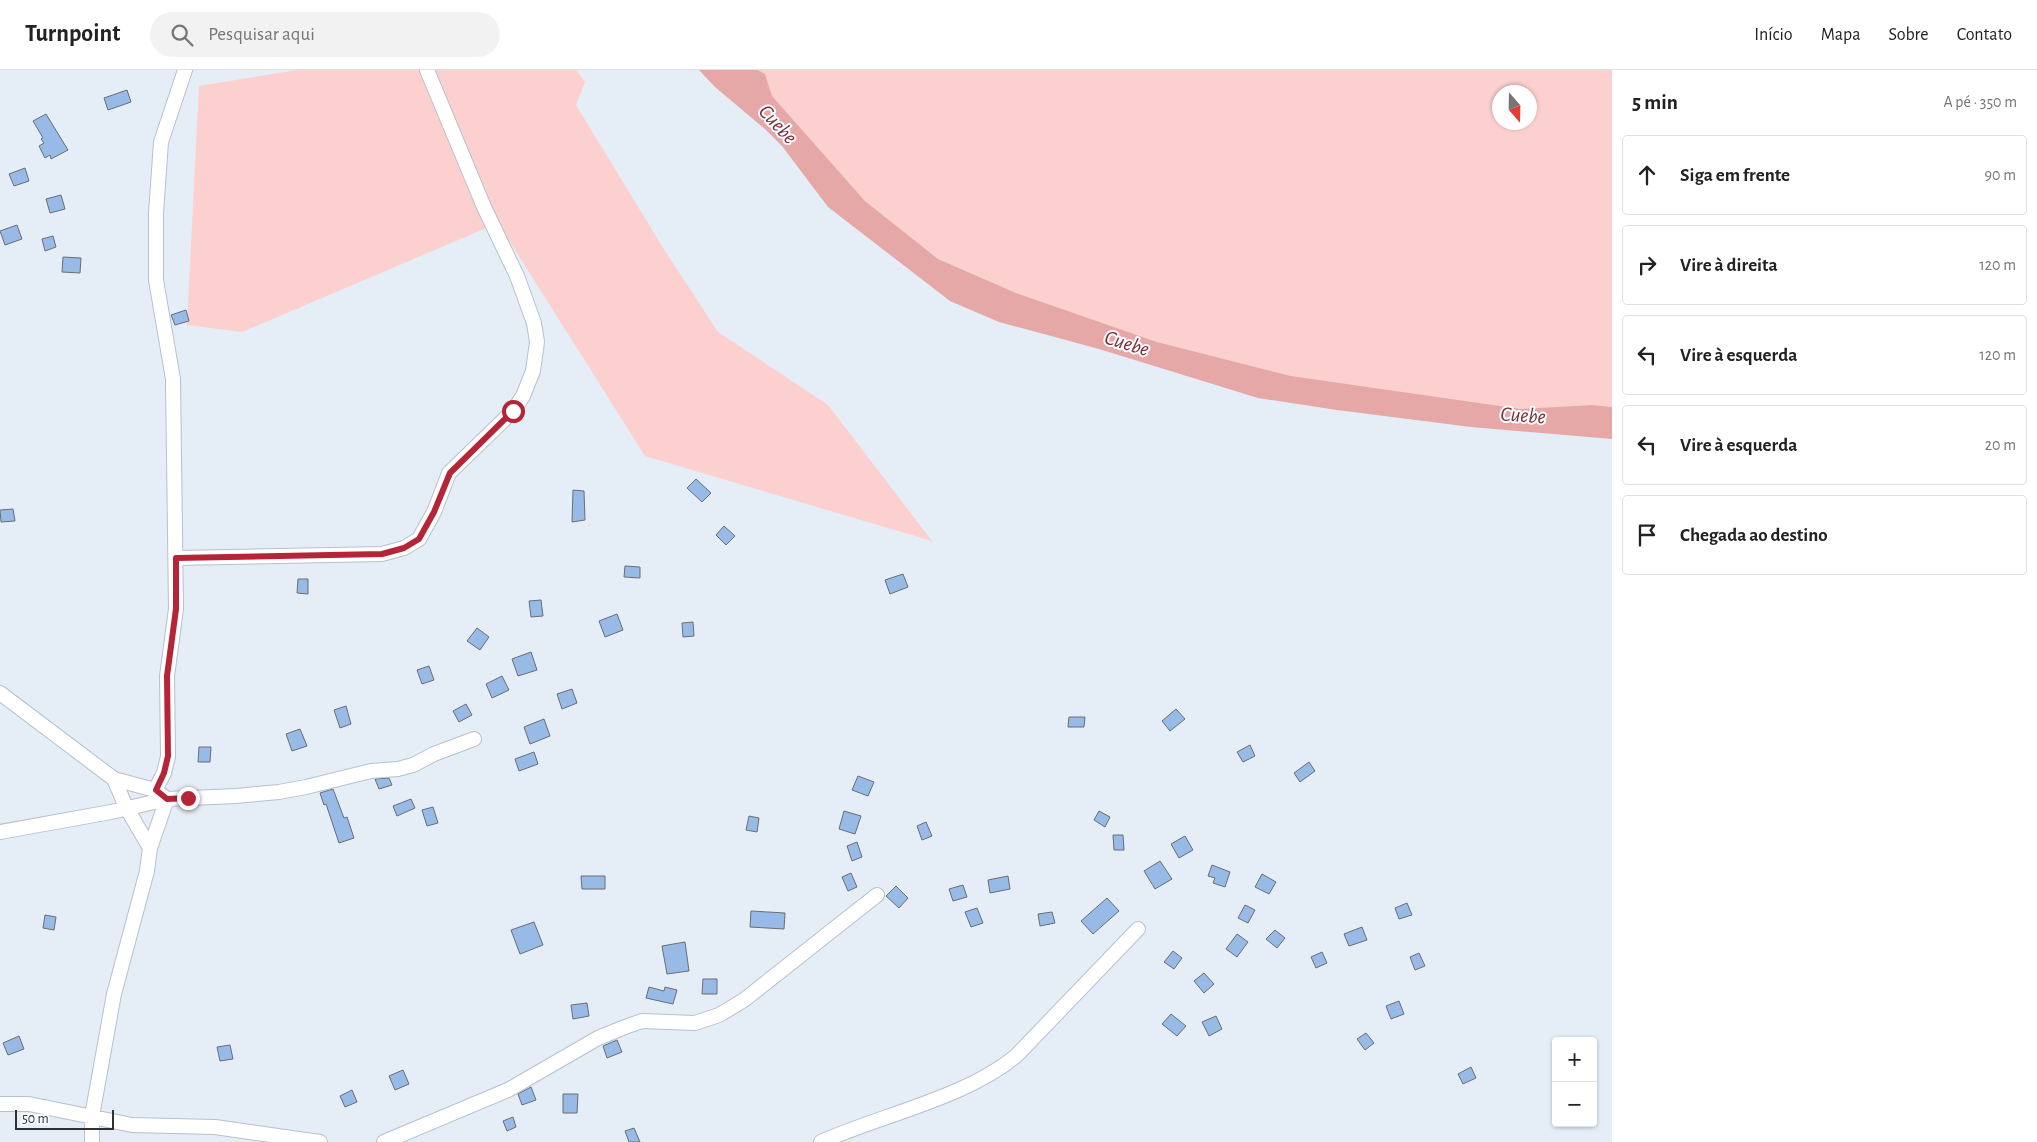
<!DOCTYPE html>
<html lang="pt">
<head>
<meta charset="utf-8">
<style>
	body { margin:0; font-family:"Alegreya Sans",sans-serif; background:#f2f2f2; color:#222 }
	.controls { position:absolute; right:15px; bottom:15px; display:grid; overflow:hidden; border-radius:5px; box-shadow:0 1px 4px #0004 }
	.controls button { width:45px; height:45px; display:grid; place-items:center; padding:0; border:0; border-bottom:1px solid #e0e0e0; background:#fff; color:#222; font:25px sans-serif }
	.compass { position:absolute; left:1492px; top:15px; width:45px; height:45px; border-radius:50%; background:#fff; box-shadow:0 1px 4px #0004; rotate:160deg }
	.scale { position:absolute; left:15px; bottom:12px; width:99px; box-sizing:border-box; padding-left:5px; border:2px solid #2f3135; border-top:0; font-size:14px; line-height:18px; white-space:nowrap; color:#2f3135; -webkit-text-stroke:4px #f6f9fd; paint-order:stroke }
	.stop { position:absolute; width:15px; height:15px; margin:-11px; border:4px solid #b62438; border-radius:50%; background:#fff }
	.stop.end { background:#b62438; border-color:#fff; box-shadow:0 1px 5px #0008 }
	.list { margin:0; padding:0; list-style:none }
	h2 { display:flex; justify-content:space-between; align-items:center; height:65px; margin:0; padding:0 20px; font-size:21px }
	h2 small { font-size:16px; font-weight:400; color:#767676 }
	.list li { display:grid; grid-template-columns:32px 1fr auto; gap:15px; align-items:center; box-sizing:border-box; height:80px; margin:0 10px 10px; padding:0 10px; border:1px solid #e0e0e0; border-radius:5px }
	.list b { display:block; font-size:19px; white-space:nowrap }
	.list em { font-size:16px; font-style:normal; color:#767676 }
	.icon { flex:none; width:28px; height:28px; fill:none; stroke:currentColor; stroke-width:2; stroke-linecap:round; stroke-linejoin:round }
	.map { position:relative; flex:none; width:1612px; height:1072px; overflow:hidden }
	header { display:flex; align-items:center; gap:30px; box-sizing:border-box; height:70px; padding:0 25px; background:#fff; border-bottom:1px solid #e0e0e0 }
	header strong { font-size:24px }
	nav { display:flex; gap:28px; margin-inline-start:auto; font-size:18px }
	.search { width:350px; height:45px; background:#f2f2f2; display:flex; align-items:center; gap:12px; box-sizing:border-box; padding:0 18px; border-radius:28px; color:#767676; font-size:19px }
	main { display:flex }
	aside { flex:1; background:#fff }
	.map>svg:first-child { display:block }
	.green { fill:#fbd0cf; fill-rule:evenodd }
	.water { fill:#e5a8a7 }
	.building { fill:#98bae6; stroke:#686e77 }
	.lines { fill:none; stroke-linecap:round; stroke-linejoin:round }
	.street-casing { stroke:#b9c0ca; stroke-width:16 }
	.street { stroke:#fff; stroke-width:14 }
	.route { stroke:#b62438; stroke-width:6 }
	.labels { text-anchor:middle; stroke-width:4; stroke-linejoin:round; paint-order:stroke }
	.water-label { font-size:21px; font-style:italic; fill:#782f32; stroke:#f6f9fd }
</style>
</head>
<body>
<header>
<strong>Turnpoint</strong>
<div class="search"><svg class="icon" aria-label="search" viewBox="0 0 24 24"><circle cx="10" cy="10" r="6"/><path d="M15 15l6 6"/></svg>Pesquisar aqui</div>
<nav><a>Início</a><a>Mapa</a><a>Sobre</a><a>Contato</a></nav>
</header>
<main>
<div class="map">
<svg width="1612" height="1072" viewBox="0 0 1612 1072">
	<rect width="100%" height="100%" fill="#e5edf6"/>
	<path class="green" d="M297 0H576L585 12 576 35 665 181 718 262 828 335 932 471 645 386 498 153 242 262 187 255 199 16Z
		M758 0H1612V337L1592 335 1521 339 1291 306 1157 272 1016 223 938 189 865 131 772 26 765 4ZM1500 22H1530V52H1500Z"/>
	<path class="water" d="M699 0H758L765 4 772 26 865 131 938 189 1016 223 1157 272 1291 306 1521 339 1592 335 1612 337V369L1471 357 1337 340 1258 328 1099 279 999 252 950 231 828 137 782 76 766 60 715 17Z"/>
	<path class="building" d="M127 20 131 32 108 40 104 28Z
		M46 44 68 80 51 89 50 85 45 88 39 76 44 73 41 69 43 68 33 51Z
		M25 98 29 111 14 116 9 104Z
		M61 125 65 139 50 143 46 129Z
		M17 155 22 169 5 175 0 161Z
		M53 166 56 177 45 181 42 169Z
		M63 187 81 188 80 203 62 202Z
		M186 240 189 251 175 255 171 245Z
		M696 409 711 423 702 432 687 418Z
		M573 420 584 421 585 450 572 452Z
		M13 439 15 451 1 452 0 440Z
		M724 456 735 466 726 475 716 465Z
		M625 496 640 497V508L624 507Z
		M903 504 908 517 890 524 885 510Z
		M298 509H308V524L297 523Z
		M541 530 543 546 531 547 529 531Z
		M617 544 623 560 605 567 599 551Z
		M693 552 694 566 683 567 682 553Z
		M477 558 489 567 480 580 467 571Z
		M531 582 537 600 518 606 512 589Z
		M429 596 434 610 422 614 417 600Z
		M502 606 509 620 492 628 486 614Z
		M572 619 577 633 562 639 557 624Z
		M466 634 472 645 459 652 453 641Z
		M346 636 351 654 340 658 334 640Z
		M1176 639 1185 649 1170 661 1162 651Z
		M1069 647H1085L1084 657H1068Z
		M544 649 550 666 530 674 524 657Z
		M300 659 307 676 292 681 286 664Z
		M1250 675 1255 686 1243 692 1237 682Z
		M199 677H211L210 692H198Z
		M534 682 538 694 519 701 515 689Z
		M1309 692 1315 701 1300 712 1294 703Z
		M858 706 874 712 868 726 852 720Z
		M389 708 392 715 379 719 375 709Z
		M333 719 344 748 347 747 354 768 339 773 326 734 324 735 320 723Z
		M411 729 415 738 397 746 393 736Z
		M433 737 438 753 427 756 422 740Z
		M844 741 861 746 855 764 839 759Z
		M1099 741 1110 747 1105 757 1094 750Z
		M749 746 759 748 757 762 746 760Z
		M926 752 932 766 922 770 917 756Z
		M1113 765H1123L1124 780H1114Z
		M1185 766 1193 780 1179 788 1171 774Z
		M857 772 862 787 852 791 847 776Z
		M1160 791 1172 809 1155 819 1144 801Z
		M1212 795 1230 802 1225 817 1213 813 1215 808 1208 806Z
		M851 803 857 817 848 821 842 807Z
		M1262 804 1276 812 1269 824 1255 817Z
		M581 806H605V819H582Z
		M1008 806 1010 819 990 823 988 810Z
		M963 815 967 827 953 831 949 819Z
		M896 816 908 828 899 838 886 826Z
		M1107 828 1119 841 1093 864 1081 851Z
		M1407 833 1412 845 1399 849 1395 838Z
		M1245 835 1255 840 1248 853 1238 848Z
		M977 838 983 853 971 857 965 842Z
		M751 841 785 843 784 859 750 857Z
		M1052 842 1055 853 1040 856 1038 844Z
		M45 845 56 847 54 860 43 858Z
		M534 852 543 875 520 884 511 860Z
		M1362 857 1367 870 1349 876 1344 864Z
		M1275 860 1285 868 1277 878 1266 869Z
		M1237 864 1248 872 1237 887 1226 879Z
		M685 872 689 901 667 904 662 876Z
		M1173 881 1182 888 1174 899 1164 892Z
		M1322 882 1327 893 1316 898 1311 887Z
		M1419 883 1425 896 1415 900 1410 887Z
		M1204 903 1214 914 1204 923 1194 911Z
		M703 909H717V924H702Z
		M649 917 664 921 665 917 677 920 673 934 646 928Z
		M1399 931 1404 944 1391 949 1386 936Z
		M587 933 589 946 573 949 571 935Z
		M1171 944 1186 956 1177 966 1162 954Z
		M1216 946 1222 959 1209 966 1202 952Z
		M1366 963 1374 973 1365 980 1357 969Z
		M19 966 24 979 8 985 3 973Z
		M617 970 622 982 607 988 603 976Z
		M230 975 233 989 220 991 217 977Z
		M1471 997 1476 1008 1463 1014 1458 1004Z
		M403 1000 409 1014 395 1020 389 1006Z
		M531 1017 536 1030 522 1035 518 1024Z
		M352 1020 357 1032 345 1037 340 1026Z
		M563 1024H578L577 1043H563Z
		M513 1047 516 1057 507 1061 503 1051Z
		M634 1058 640 1072H629L625 1061Z"/>
	<g class="lines">
		<g class="street-casing">
			<path id="street" d="M176 488 382 484 404 478 419 469 434 442 449 403 513 341 523 326 533 301 537 272 534 253 517 206 484 137 427 0
				M0 623 114 709 155 720 167 729 150 778 147 801 114 924 92 1046V1072
				M114 709 126 737 150 778
				M155 720 164 703 168 686 167 606 176 539 173 309 156 210V143L161 72 185 0
				M0 762 111 742 167 729 236 726 279 722 306 717 371 701 398 699 413 695 434 684 474 669
				M0 1034H29L132 1055 215 1057 320 1072
				M384 1072 508 1020 598 968 625 957 642 951 695 953 719 945 744 930 877 825
				M821 1072C881 1045 968 1027 1017 985L1138 859"/>
		</g>
		<use href="#street" class="street"/>
	</g>
	<g class="lines">
		<path class="route" d="M188 728 167 729 156 720 164 703 168 686 167 606 176 539V488L382 484 404 478 419 469 434 442 450 403 513 341"/>
	</g>
	<g class="labels">
		<g class="water-label">
			<text transform="translate(778 54) rotate(47)" y="7">Cuebe</text>
			<text transform="translate(1127 273) rotate(17)" y="7">Cuebe</text>
			<text transform="translate(1523 345) rotate(4)" y="7">Cuebe</text>
		</g>
	</g>
</svg>
<div class="controls">
<button>+</button>
<button>−</button>
</div>
<svg class="compass" viewBox="-18 -18 36 36"><path d="M0-13l5 13h-10z" fill="#e53935"/><path d="M0 13l5-13h-10z" fill="#767676"/></svg>
<div class="scale">50 m</div>
<div class="stop" style="left:513px;top:341px"></div>
<div class="stop end" style="left:188px;top:728px"></div>
</div>
<aside>
<h2>5 min<small>A pé · 350 m</small></h2>
<ul class="list">
<li><svg class="icon" aria-label="ahead" viewBox="0 0 24 24"><path d="M12 20V5M6 11l6-6 6 6"/></svg><div><b>Siga em frente</b></div><em>90 m</em></li>
<li><svg class="icon" aria-label="right" viewBox="0 0 24 24"><path d="M7 20v-9h11M14 6l5 5-5 5"/></svg><div><b>Vire à direita</b></div><em>120 m</em></li>
<li><svg class="icon" aria-label="left" viewBox="0 0 24 24"><path d="M17 20v-9H6M10 6l-5 5 5 5"/></svg><div><b>Vire à esquerda</b></div><em>120 m</em></li>
<li><svg class="icon" aria-label="left" viewBox="0 0 24 24"><path d="M17 20v-9H6M10 6l-5 5 5 5"/></svg><div><b>Vire à esquerda</b></div><em>20 m</em></li>
<li><svg class="icon" aria-label="arrive" viewBox="0 0 24 24"><path d="M6 21V4h12l-3 4 3 4H6"/></svg><div><b>Chegada ao destino</b></div></li>
</ul>
</aside>
</main>
</body>
</html>
